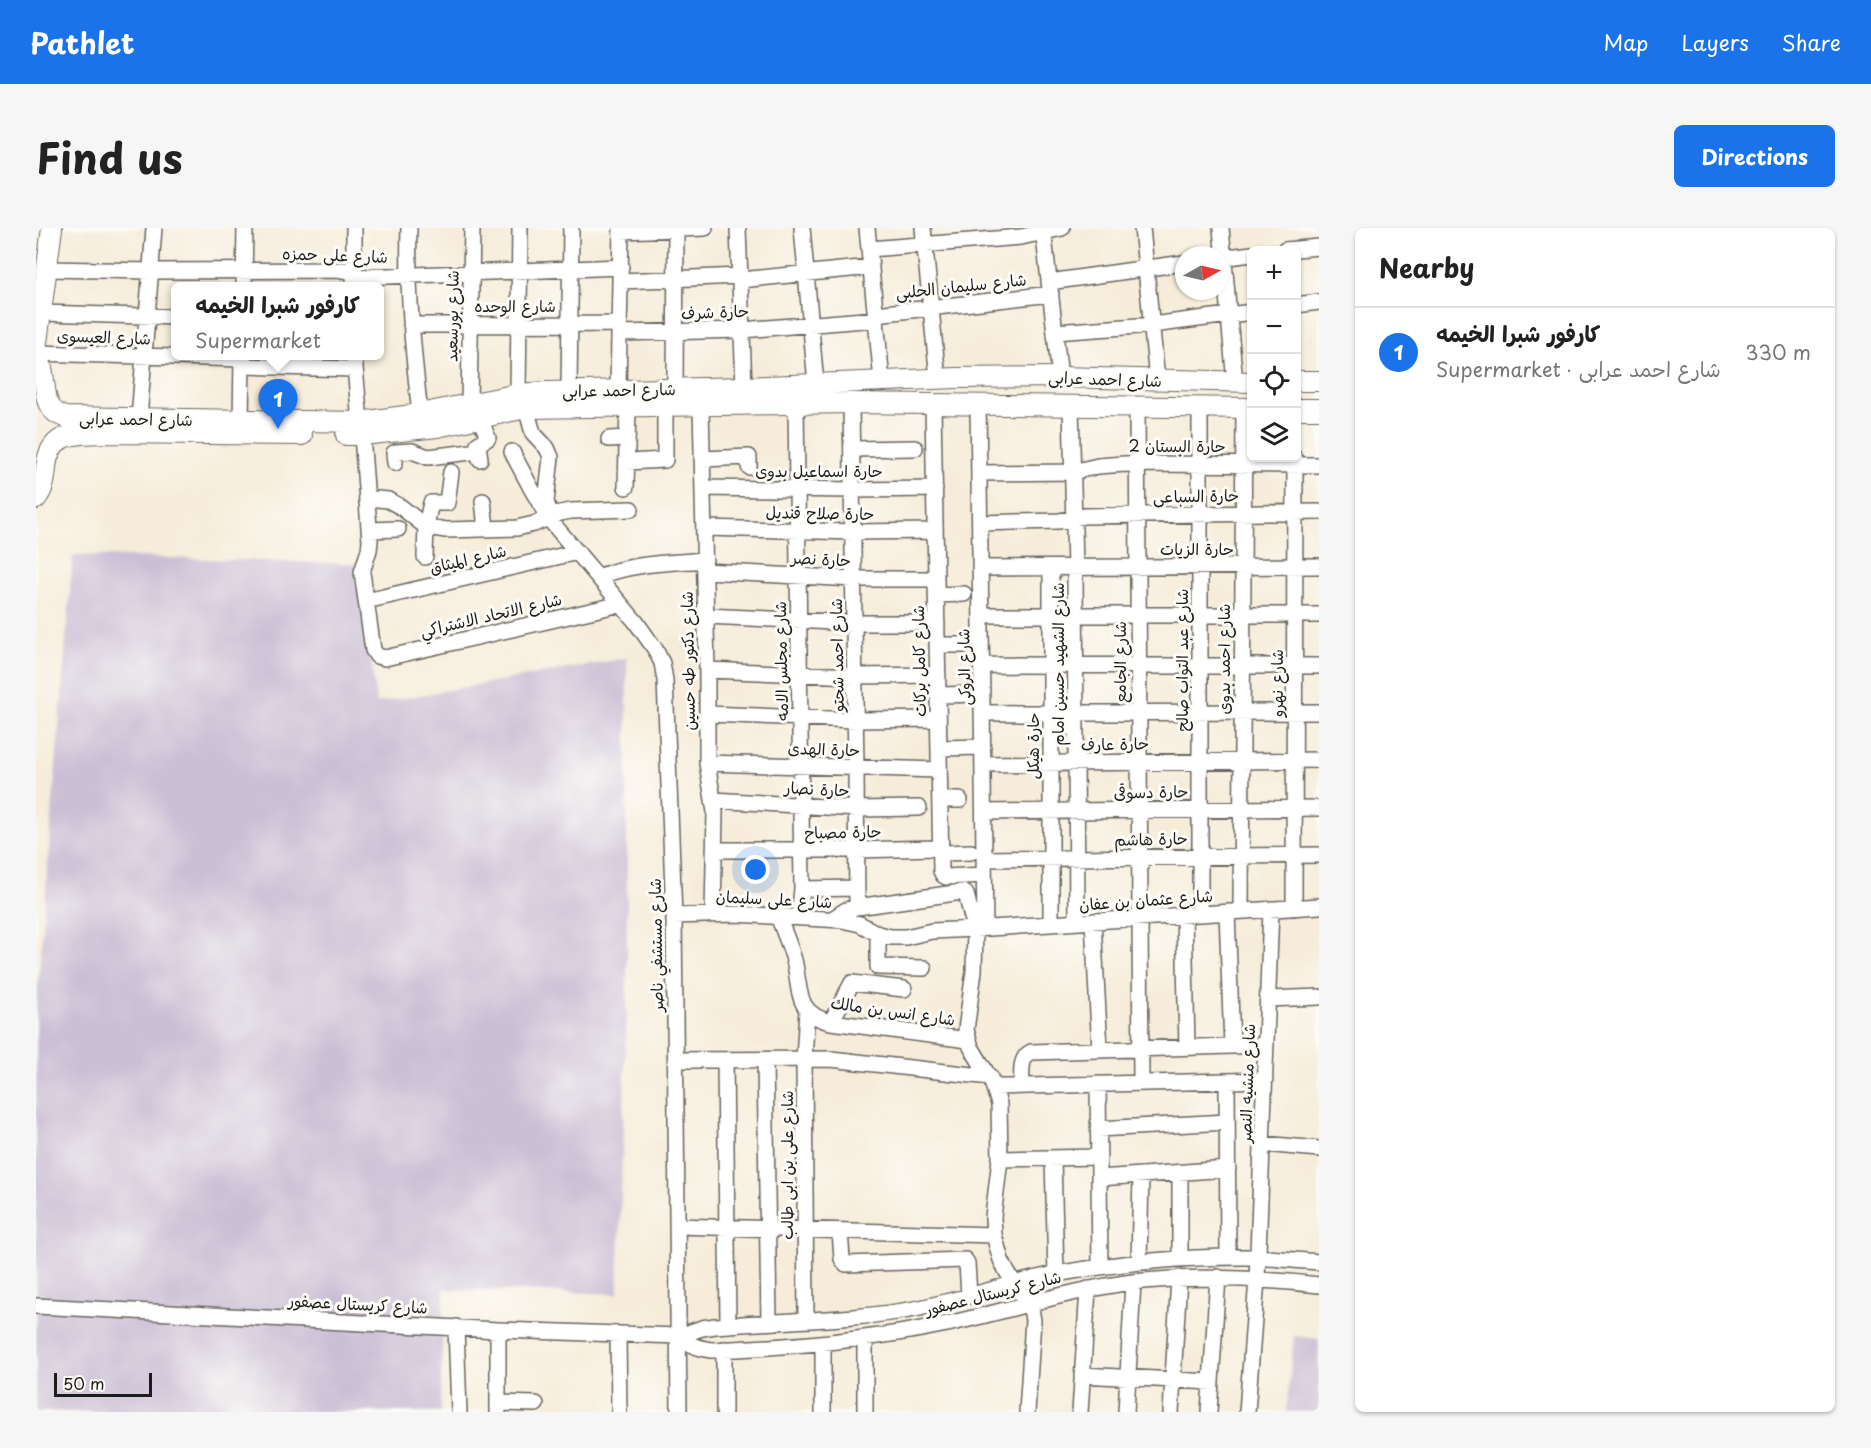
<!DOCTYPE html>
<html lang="en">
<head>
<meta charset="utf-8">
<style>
	body { margin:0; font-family:"Playpen Sans","Playpen Sans Arabic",sans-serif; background:#f6f6f6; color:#222 }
	.controls { position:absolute; right:18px; top:18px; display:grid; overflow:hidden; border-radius:9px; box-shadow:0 2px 4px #0004 }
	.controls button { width:54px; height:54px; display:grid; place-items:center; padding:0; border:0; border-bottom:2px solid #e0e0e0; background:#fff; color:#222; font:30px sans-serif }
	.compass { position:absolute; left:1139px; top:18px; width:54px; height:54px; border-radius:50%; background:#fff; box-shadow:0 2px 4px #0004; rotate:82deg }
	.scale { position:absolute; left:18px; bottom:15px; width:98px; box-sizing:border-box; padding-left:6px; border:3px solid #1c1c1c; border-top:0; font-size:16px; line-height:21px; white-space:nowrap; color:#1c1c1c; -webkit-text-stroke:4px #fdfcf7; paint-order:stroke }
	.you { position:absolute; left:720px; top:642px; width:21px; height:21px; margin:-15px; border:4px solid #fff; border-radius:50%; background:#1a73e8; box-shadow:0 0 0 9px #1a73e833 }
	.badge { display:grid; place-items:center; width:39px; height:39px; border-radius:50%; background:#1a73e8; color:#fff; font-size:20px; font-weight:700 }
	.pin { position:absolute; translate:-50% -50px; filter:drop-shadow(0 2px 3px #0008) }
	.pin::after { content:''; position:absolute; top:32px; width:21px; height:18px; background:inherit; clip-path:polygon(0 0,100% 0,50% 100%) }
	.popup { position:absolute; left:135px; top:54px; width:213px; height:78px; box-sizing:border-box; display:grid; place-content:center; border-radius:9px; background:#fff; filter:drop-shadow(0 2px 4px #0005); font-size:20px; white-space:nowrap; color:#767676 }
	.popup b { font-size:22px; color:#222 }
	.popup::after { content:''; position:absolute; left:50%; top:100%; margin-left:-12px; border:12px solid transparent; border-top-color:#fff }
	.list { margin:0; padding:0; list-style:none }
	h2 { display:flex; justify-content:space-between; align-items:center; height:78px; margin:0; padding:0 24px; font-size:26px }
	h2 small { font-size:20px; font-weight:400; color:#767676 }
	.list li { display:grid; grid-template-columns:39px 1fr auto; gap:18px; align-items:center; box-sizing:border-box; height:90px; padding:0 24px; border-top:2px solid #e0e0e0 }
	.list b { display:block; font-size:22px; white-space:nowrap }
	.list p { margin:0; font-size:20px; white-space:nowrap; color:#767676 }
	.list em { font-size:20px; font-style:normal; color:#767676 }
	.icon { flex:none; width:33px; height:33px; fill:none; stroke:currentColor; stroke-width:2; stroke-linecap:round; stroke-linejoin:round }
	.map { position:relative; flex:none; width:1283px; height:1184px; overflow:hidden; border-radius:9px }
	header { display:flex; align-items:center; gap:36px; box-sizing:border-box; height:84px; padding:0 30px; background:#1a73e8; color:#fff }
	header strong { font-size:28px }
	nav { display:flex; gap:33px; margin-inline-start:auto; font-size:21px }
	.intro { display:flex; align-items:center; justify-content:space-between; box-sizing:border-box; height:144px; padding:0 36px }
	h1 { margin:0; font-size:42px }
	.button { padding:15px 27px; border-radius:9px; background:#1a73e8; color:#fff; font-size:21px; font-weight:700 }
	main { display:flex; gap:36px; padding:0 36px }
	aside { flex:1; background:#fff; border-radius:9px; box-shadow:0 2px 4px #0004 }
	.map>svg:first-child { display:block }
	.industrial { fill:#cbbfd5 }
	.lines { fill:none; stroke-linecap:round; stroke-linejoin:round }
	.street-casing { stroke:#68655e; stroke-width:18 }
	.secondary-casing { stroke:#68655e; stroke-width:22 }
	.street { stroke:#fff; stroke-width:15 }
	.secondary { stroke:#fff; stroke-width:20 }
	.labels { text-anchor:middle; stroke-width:6; stroke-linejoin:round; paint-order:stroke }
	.street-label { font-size:16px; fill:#1c1c1c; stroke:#fdfcf7 }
</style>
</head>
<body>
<header>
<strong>Pathlet</strong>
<nav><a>Map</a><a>Layers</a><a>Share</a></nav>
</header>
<div class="intro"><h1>Find us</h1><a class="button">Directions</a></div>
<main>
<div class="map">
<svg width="1283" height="1184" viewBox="0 0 1283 1184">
	<rect width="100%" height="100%" fill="#fdfcf7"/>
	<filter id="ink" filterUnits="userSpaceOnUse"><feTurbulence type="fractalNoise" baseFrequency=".0167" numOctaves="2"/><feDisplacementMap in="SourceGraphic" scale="12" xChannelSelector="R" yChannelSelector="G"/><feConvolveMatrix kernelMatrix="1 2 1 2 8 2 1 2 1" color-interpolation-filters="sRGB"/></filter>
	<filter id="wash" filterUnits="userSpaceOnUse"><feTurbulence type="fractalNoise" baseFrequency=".008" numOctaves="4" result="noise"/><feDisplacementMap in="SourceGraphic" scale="24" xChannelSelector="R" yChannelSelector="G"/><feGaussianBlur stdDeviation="1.35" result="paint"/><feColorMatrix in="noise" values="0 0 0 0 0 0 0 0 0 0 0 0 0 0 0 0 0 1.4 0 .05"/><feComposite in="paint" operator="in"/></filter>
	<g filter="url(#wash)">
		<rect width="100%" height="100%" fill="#f6ecd9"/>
		<path class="industrial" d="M37 327 325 336 340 475 591 430V774L582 1066 408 1061 404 1184H0V781Z
			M1258 1108 1283 1111V1184H1250Z"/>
	</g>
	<g filter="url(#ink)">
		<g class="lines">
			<g class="street-casing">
				<path id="street" d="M318 0V58
					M373 0C371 63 377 123 384 186
					M702 0 708 159
					M766 0 780 156
					M831 0 846 153
					M887 0 902 151
					M1007 0 1024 149
					M1106 0 1121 152
					M1185 0 1199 155
					M585 3 669 0
					M833 21 985 9 1026 0
					M1249 22 1283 19
					M1184 30 1216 26
					M11 41 115 43 310 42 326 49 585 39
					M704 52 835 39
					M585 53 704 48
					M1013 54 1148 35
					M208 58 209 0
					M1260 77 1283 74
					M5 85 140 89
					M840 86 1015 66
					M375 97 584 96
					M1019 104 1116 97 1216 84
					M584 105 706 102 840 91
					M0 125 206 131
					M318 128 324 194
					M206 138 318 141
					M639 161 640 0
					M582 162 585 0
					M533 163 535 0
					M482 166 484 0
					M815 175 820 540 821 679
					M433 176 436 0
					M760 176 766 661 763 689
					M897 176 905 643 907 647 910 649 948 647
					M942 176 949 700
					M1035 177 1039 340 1041 694
					M1101 177 1105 855
					M665 178 671 442V535L679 584 677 686
					M1164 179V686
					M490 180 497 205 511 220 515 229 510 274 514 285
					M103 191 118 0
					M205 193 206 130
					M326 207 334 313 333 322 326 344 337 422 341 428 349 430 585 376
					M573 211 591 210
					M816 221 879 220
					M476 224 495 260 513 291 600 394 619 421 626 435 629 452 638 688 643 1184
					M444 231 442 216 452 210 444 190
					M666 231 713 229V239
					M591 234 629 232V178
					M359 235 358 225 360 224 376 223 392 229 435 224
					M943 245 1036 244 1062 238 1089 236 1283 237
					M590 259 592 179
					M667 260 817 262 899 261
					M331 270 352 272 365 279 385 295 397 300 410 302 481 300 498 296 524 285 535 283 595 281
					M447 273 450 300
					M944 295 1023 293 1048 288 1283 284
					M668 300 817 304 899 303
					M333 302 362 301
					M389 329 390 297 395 275H411L415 244
					M944 340 1283 338
					M669 343 818 351H900
					M562 349C596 335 632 335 669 332
					M900 367 928 366
					M330 373 542 324
					M945 387H1283
					M670 388 818 395H901
					M901 417H929
					M946 437 1283 438
					M671 442 819 448 902 447
					M902 467 946 466
					M946 485 1283 484
					M672 486 820 492 902 491
					M903 520 947 519
					M671 535 903 542
					M947 536 1283 532
					M678 572 821 581 883 580
					M904 572H924
					M948 584 1283 580
					M678 622H821L899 620 908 625 935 624
					M948 631 1283 627
					M766 661 821 660
					M1258 680 1259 230
					M1205 683 1208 180
					M1191 684 1196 818
					M1148 687 1151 819
					M638 688 699 686 806 692 824 696 842 706 855 709H870L896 703 939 701 1283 678
					M742 688C747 702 754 717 758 732 765 760 758 786 795 794L932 812
					M796 691 810 682 821 679 926 664 930 666 939 701 938 743 930 802 935 819 956 854 963 876 964 931 957 989 958 1007 965 1032 971 1044 995 1081 997 1092 991 1184
					M1057 693 1064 822
					M1015 696V340
					M842 706V739L888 740
					M1232 771 1283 769
					M795 794 816 755 868 761
					M640 832 795 831 954 849
					M689 832 692 1097
					M729 832 733 1094
					M1191 853 1192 1029
					M1062 856 1064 1039
					M986 858C986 846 983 830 995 824L1230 817
					M958 859 1229 852
					M1062 901 1191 894
					M1226 916 1283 921
					M1017 930 1020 1047
					M964 931 1063 929
					M1144 945V1031
					M1063 950 1192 941
					M641 998 958 1007
					M804 1003 806 1031 810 1036 929 1032 931 1035 933 1068
					M1103 1034 1105 947
					M0 1078 462 1102 643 1108 666 1100 679 1098C745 1092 813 1093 879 1081 926 1072 972 1055 1020 1046 1086 1034 1153 1028 1219 1029 1241 1030 1262 1033 1283 1034
					M770 1091 768 831 771 782
					M420 1099 423 1184
					M462 1102V1184
					M582 1106 583 1184
					M643 1108C653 1117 662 1120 675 1122 753 1119 830 1113 906 1097 970 1084 1032 1062 1097 1054 1159 1047 1221 1050 1283 1057
					M829 1111V1184
					M787 1115V1184
					M688 1121V1184
					M1046 1147 1175 1154
					M462 1175 500 1176
					M1044 1184 1052 1061
					M1090 1184 1097 1054
					M1135 1184 1143 1050
					M1173 1184 1182 1049
					M1211 1184 1221 1051 1235 681"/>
			</g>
			<g class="secondary-casing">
				<path id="secondary" d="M0 122 16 0
					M0 125C15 149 0 181 29 189L324 194 384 186 482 166 510 164 708 159 920 150 1024 149 1216 154
					M1260 153H1283
					M1260 181H1283
					M310 207H326L401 199 490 180 815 175 1216 180
					M0 271C8 261 9 251 10 239 14 203 40 206 69 205L266 207"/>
			</g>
			<use href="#street" class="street"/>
			<use href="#secondary" class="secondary"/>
		</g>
	</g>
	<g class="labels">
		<g class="street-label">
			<text transform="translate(299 27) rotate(2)" y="6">شارع على حمزه</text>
			<text transform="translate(925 58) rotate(-6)" y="6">شارع سليمان الحلبى</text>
			<text x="479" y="84">شارع الوحده</text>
			<text transform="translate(679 84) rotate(-2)" y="6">حارة شرف</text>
			<text transform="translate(416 88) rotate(-89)" y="6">شارع بورسعيد</text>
			<text transform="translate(68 109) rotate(2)" y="6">شارع العيسوى</text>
			<text transform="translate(1069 151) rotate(2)" y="6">شارع احمد عرابى</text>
			<text transform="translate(583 162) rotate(-1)" y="6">شارع احمد عرابى</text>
			<text transform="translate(100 191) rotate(1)" y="6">شارع احمد عرابى</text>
			<text x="1141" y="224">حارة البستان 2</text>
			<text x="783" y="249">حارة اسماعيل بدوى</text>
			<text transform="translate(1160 268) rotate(-1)" y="6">حارة السباعى</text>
			<text transform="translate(784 285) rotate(1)" y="6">حارة صلاح قنديل</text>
			<text x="1161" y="327">حارة الزيات</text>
			<text transform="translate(432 331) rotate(-13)" y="6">شارع الميثاق</text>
			<text transform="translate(785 331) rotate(3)" y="6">حارة نصر</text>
			<text transform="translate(455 387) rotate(-13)" y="6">شارع الاتحاد الاشتراكي</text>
			<text transform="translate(801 427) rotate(-91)" y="6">شارع احمد شحتو</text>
			<text transform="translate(1188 431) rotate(-90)" y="6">شارع احمد بدوى</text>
			<text transform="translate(1146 432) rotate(-90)" y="6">شارع عبد التواب صالح</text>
			<text transform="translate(652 433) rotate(-91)" y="6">شارع دكتور طه حسين</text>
			<text transform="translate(745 433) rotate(-91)" y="6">شارع مجلس الامه</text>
			<text transform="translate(883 433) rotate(-91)" y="6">شارع كامل بركات</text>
			<text transform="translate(1084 434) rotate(-90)" y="6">شارع الجامع</text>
			<text transform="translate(1022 436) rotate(-90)" y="6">شارع الشهيد حسين امام</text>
			<text transform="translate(928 439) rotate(-91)" y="6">شارع الروكى</text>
			<text transform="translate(1241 455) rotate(-90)" y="6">شارع نهرو</text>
			<text transform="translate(1079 516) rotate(-1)" y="6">حارة عارف</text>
			<text transform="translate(997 518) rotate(-90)" y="6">حارة هيكل</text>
			<text transform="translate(788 521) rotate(2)" y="6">حارة الهدى</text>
			<text transform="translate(781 561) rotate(3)" y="6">حارة نصار</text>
			<text transform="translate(1115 564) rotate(-1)" y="6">حارة دسوقى</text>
			<text transform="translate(807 604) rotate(-1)" y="6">حارة مصباح</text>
			<text transform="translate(1115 611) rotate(-1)" y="6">حارة هاشم</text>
			<text transform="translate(738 671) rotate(3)" y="6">شارع على سليمان</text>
			<text transform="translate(1110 672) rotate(-4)" y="6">شارع عثمان بن عفان</text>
			<text transform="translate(620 717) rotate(-91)" y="6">شارع مستشفي ناصر</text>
			<text transform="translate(857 783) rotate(8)" y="6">شارع انس بن مالك</text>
			<text transform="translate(1211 855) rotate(-88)" y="6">شارع منشيه النصر</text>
			<text transform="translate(751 937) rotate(-90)" y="6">شارع على بن ابى طالب</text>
			<text transform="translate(957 1065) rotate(-14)" y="6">شارع كريستال عصفور</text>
			<text transform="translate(322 1076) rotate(3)" y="6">شارع كريستال عصفور</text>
		</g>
	</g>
</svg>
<div class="controls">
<button>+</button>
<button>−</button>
<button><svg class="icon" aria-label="locate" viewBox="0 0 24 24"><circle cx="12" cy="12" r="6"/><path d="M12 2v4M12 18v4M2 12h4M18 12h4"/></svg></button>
<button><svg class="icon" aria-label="layers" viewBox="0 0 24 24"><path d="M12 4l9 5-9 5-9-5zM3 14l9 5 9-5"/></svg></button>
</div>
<svg class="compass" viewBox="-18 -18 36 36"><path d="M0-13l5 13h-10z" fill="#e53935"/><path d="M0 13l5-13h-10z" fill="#767676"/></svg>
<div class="scale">50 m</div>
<div class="you"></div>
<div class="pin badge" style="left:242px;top:201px">1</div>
<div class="popup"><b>كارفور شبرا الخيمه</b>Supermarket</div>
</div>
<aside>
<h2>Nearby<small></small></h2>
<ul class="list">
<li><span class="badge">1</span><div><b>كارفور شبرا الخيمه</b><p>Supermarket · شارع احمد عرابى</p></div><em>330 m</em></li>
</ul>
</aside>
</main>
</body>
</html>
